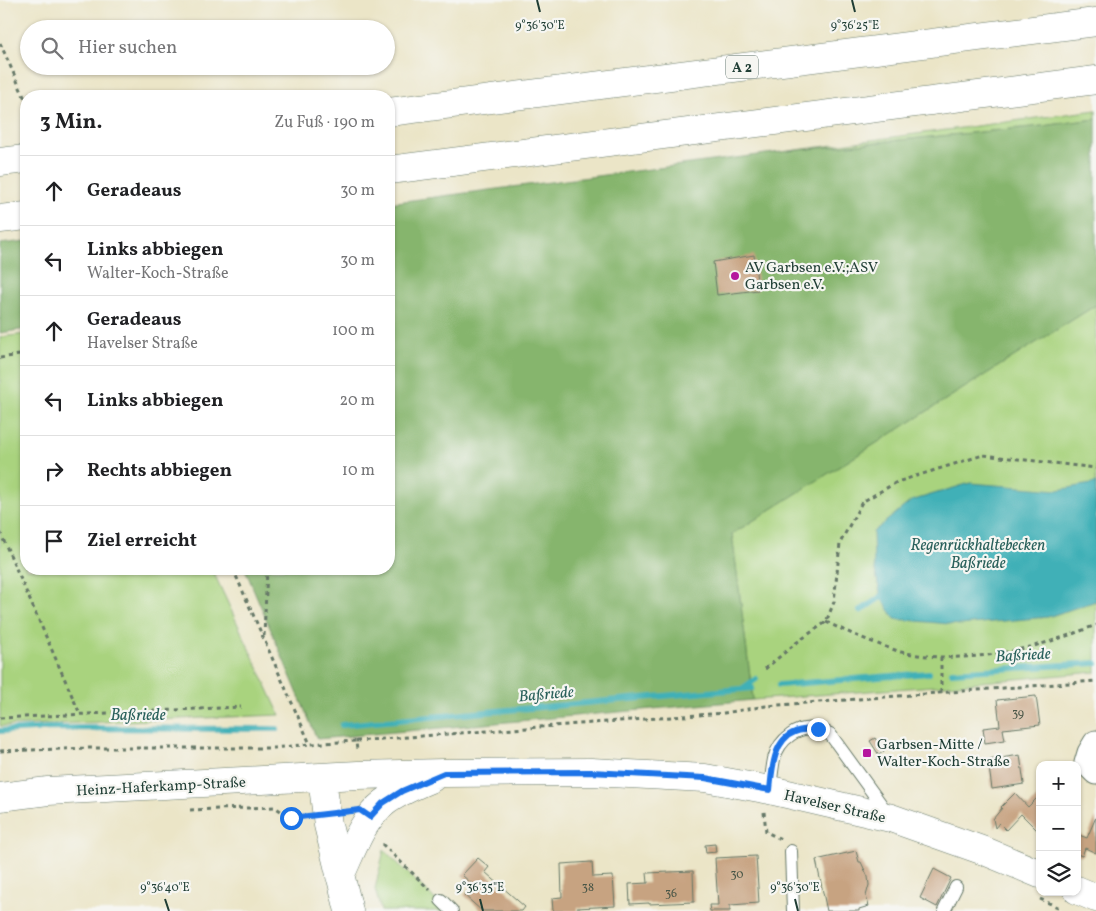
<!DOCTYPE html>
<html lang="de">
<head>
<meta charset="utf-8">
<style>
	body { margin:0; font-family:Vollkorn,serif; background:#f6f6f6; color:#202124 }
	.controls { position:absolute; right:15px; bottom:15px; display:grid; overflow:hidden; border-radius:10px; box-shadow:0 1px 4px #0004 }
	.controls button { width:45px; height:45px; display:grid; place-items:center; padding:0; border:0; border-bottom:1px solid #e0e0e0; background:#fff; color:#202124; font:25px sans-serif }
	.stop { position:absolute; width:15px; height:15px; margin:-11px; border:4px solid #1a73e8; border-radius:50%; background:#fff }
	.stop.end { background:#1a73e8; border-color:#fff; box-shadow:0 1px 5px #0008 }
	.list { margin:0; padding:0; list-style:none }
	h2 { display:flex; justify-content:space-between; align-items:center; height:65px; margin:0; padding:0 20px; font-size:21px }
	h2 small { font-size:16px; font-weight:400; color:#757577 }
	.list li { display:grid; grid-template-columns:32px 1fr auto; gap:15px; align-items:center; box-sizing:border-box; height:70px; padding:0 20px; border-top:1px solid #e0e0e0 }
	.list b { display:block; font-size:19px; white-space:nowrap }
	.list p { margin:0; font-size:16px; white-space:nowrap; color:#757577 }
	.list em { font-size:16px; font-style:normal; color:#757577 }
	.icon { flex:none; width:28px; height:28px; fill:none; stroke:currentColor; stroke-width:2; stroke-linecap:round; stroke-linejoin:round }
	.map { position:relative; flex:none; width:1096px; height:911px; overflow:hidden }
	.search { position:absolute; background:#fff; box-shadow:0 1px 4px #0004; left:20px; top:20px; width:375px; height:55px; display:flex; align-items:center; gap:12px; box-sizing:border-box; padding:0 18px; border-radius:28px; color:#757577; font-size:19px }
	.panel { position:absolute; background:#fff; box-shadow:0 1px 4px #0004; left:20px; top:90px; width:375px; height:485px; border-radius:20px }
	.map>svg:first-child { display:block }
	.green { fill:#a9d37e; stroke:#648859 }
	.forest { fill:#86b56d; stroke:#527950 }
	.water { fill:#40b0b7; stroke:#307676 }
	.lines { fill:none; stroke-linecap:round; stroke-linejoin:round }
	.stream { stroke:#40b0b7; stroke-width:6 }
	.building { fill:#c7a381 }
	.lane-casing { stroke:#667867; stroke-width:14 }
	.street-casing { stroke:#667867; stroke-width:27 }
	.secondary-casing { stroke:#667867; stroke-width:29 }
	.highway-casing { stroke:#667867; stroke-width:29 }
	.path { stroke:#667867; stroke-width:3; stroke-dasharray:4 4; stroke-linecap:butt }
	.lane { stroke:#fff; stroke-width:12 }
	.street { stroke:#fff; stroke-width:25 }
	.secondary { stroke:#fff; stroke-width:28 }
	.highway { stroke:#fff; stroke-width:28 }
	.route { stroke:#1a73e8; stroke-width:6 }
	.ticks { fill:none; stroke:#1f3d34; stroke-width:2 }
	.poi-dot { fill:#b5179e; stroke:#f6f6f2; stroke-width:2 }
	.labels { text-anchor:middle; stroke-width:4.5; stroke-linejoin:round; paint-order:stroke }
	.number-label { font-size:12px; fill:#495647 }
	.shield { fill:#f6f6f2; stroke:#60746d; stroke-width:1 }
	.shield-label { font-size:14px; font-weight:bold; fill:#1f3d34 }
	.poi-label { font-size:15px; fill:#1f3d34; stroke:#f6f6f2; text-anchor:start }
	.street-label { font-size:15px; fill:#1f3d34; stroke:#f6f6f2 }
	.water-label { font-size:16px; font-style:italic; fill:#29605b; stroke:#f6f6f2 }
	.ticks-label { font-size:12px; text-anchor:middle; fill:#1f3d34; stroke:#f6f6f2; stroke-width:4.5; stroke-linejoin:round; paint-order:stroke }
</style>
</head>
<body>
<div class="map">
<svg width="1096" height="911" viewBox="0 0 1096 911">
	<rect width="100%" height="100%" fill="#f6f6f2"/>
	<filter id="ink" filterUnits="userSpaceOnUse"><feTurbulence type="fractalNoise" baseFrequency=".02" numOctaves="2"/><feDisplacementMap in="SourceGraphic" scale="10" xChannelSelector="R" yChannelSelector="G"/><feConvolveMatrix kernelMatrix="1 2 1 2 8 2 1 2 1" color-interpolation-filters="sRGB"/></filter>
	<filter id="wash" filterUnits="userSpaceOnUse"><feTurbulence type="fractalNoise" baseFrequency=".0096" numOctaves="4" result="noise"/><feDisplacementMap in="SourceGraphic" scale="20" xChannelSelector="R" yChannelSelector="G"/><feGaussianBlur stdDeviation="1.12" result="paint"/><feColorMatrix in="noise" values="0 0 0 0 0 0 0 0 0 0 0 0 0 0 0 0 0 1.4 0 .05"/><feComposite in="paint" operator="in"/></filter>
	<g filter="url(#wash)">
		<rect width="100%" height="100%" fill="#ebe5c7"/>
		<path class="green" d="M1096 110V119L1042 126 789 151Z
			M1096 305V672L947 685 753 700 732 534Z
			M26 334V569H212L280 715 0 726V337Z
			M384 850 447 911H381L375 889Z"/>
		<path class="forest" d="M1096 119V305L732 534 753 700 317 739 245 569H389V203L789 151 1042 126Z
			M26 241V329L0 333V244Z"/>
		<path class="water" d="M970 483 1058 490 1096 483V601L1048 617 960 625 895 619 881 597 874 566 873 532 911 501Z"/>
		<g class="lines">
			<path class="stream" d="M860 611 881 597
				M952 672 1096 663
				M779 685 929 673
				M742 689 756 679
				M342 725 752 688
				M0 731 51 728 277 729"/>
		</g>
		<g id="blocks">
			<path class="building" d="M754 255 758 290 717 295 713 262Z
				M1036 696 1040 725 1003 729 1005 740 985 743 983 728 1000 726 997 700Z
				M875 738 884 751 879 755 870 741Z
				M1020 755 1024 784 992 789 988 760Z
				M1015 793 1028 807 1040 795V833L1021 814 1006 830 999 823 995 828 993 819 1002 808 1001 807Z
				M1096 817V853L1085 848 1082 856 1077 854V832L1080 833 1079 835 1087 838Z
				M715 844 716 852 706 853 705 845Z
				M856 851 859 862H861L868 877 869 885 866 896 869 906 859 909V911H827L816 860Z
				M756 856 759 903 730 905V911H710L709 905H718L715 858Z
				M478 858 489 867 485 872 525 907 522 911H482L464 895 473 885 462 875Z
				M592 862 593 877 613 876 615 906 577 908V911H553L552 898 562 897 561 864Z
				M934 869 951 878 937 907 920 898Z
				M693 871 694 902 649 904V903L630 904 629 884 648 883 647 873Z"/>
		</g>
	</g>
	<g filter="url(#ink)">
		<use href="#blocks" fill-opacity="0" stroke="#667867" stroke-width="1"/>
		<g class="lines">
			<g class="lane-casing">
				<path id="lane" d="M770 790C771 780 772 769 774 759 779 739 799 724 819 730 823 731 827 733 830 734L888 814
					M791 851 793 911
					M441 900 452 911
					M944 911 956 887"/>
			</g>
			<g class="street-casing">
				<path id="street" d="M1096 743 1090 753 1087 763 1096 772"/>
			</g>
			<g class="secondary-casing">
				<path id="secondary" d="M322 778 328 825 349 911
					M0 797 48 791 358 775 444 773 591 772 705 778 770 790 891 818 987 852 1040 874
					M340 876C352 851 361 821 384 803 398 792 416 785 432 778
					M1077 890 1096 898"/>
			</g>
			<g class="highway-casing">
				<path id="highway" d="M389 112 1096 22
					M0 162 26 159
					M389 170 1096 80
					M0 219 26 216"/>
			</g>
			<path class="path" d="M0 43 26 101
				M0 358 26 354
				M0 532 80 714
				M233 569 310 744
				M826 622C845 631 864 639 883 646 889 648 895 650 901 652 968 666 1034 650 1096 625
				M264 636 267 569
				M941 657V693
				M765 669 796 643 826 622 834 602 840 543 862 502 897 482 983 455 1096 468
				M0 718 241 707
				M356 741 724 713 766 706 1096 681
				M0 751 91 748H274L310 744 356 741 357 751
				M190 810 275 807 291 818 303 816
				M764 812 766 832 781 839
				M382 844 430 890
				M1040 899 1060 908"/>
			<use href="#lane" class="lane"/>
			<use href="#street" class="street"/>
			<use href="#secondary" class="secondary"/>
			<use href="#highway" class="highway"/>
		</g>
	</g>
	<g class="lines" filter="url(#ink)">
		<path class="route" d="M291 818 360 810 370 817 383 803 402 791 444 773 591 772 705 778 770 790C772 771 773 740 795 732 802 729 810 729 818 729"/>
	</g>
	<path class="ticks" d="M537 0 540 12M852 0 855 12M165 899 169 911M480 899 483 911M795 899 798 911"/>
	<g class="poi-dot">
		<circle cx="735" cy="276" r="5"/>
		<rect x="862" y="748" width="10" height="10" rx="2.5"/>
	</g>
	<g class="labels">
		<g class="number-label">
			<text x="1018" y="717">39</text>
			<text x="737" y="878">30</text>
			<text x="588" y="891">38</text>
			<text x="671" y="897">36</text>
		</g>
		<rect class="shield" x="726" y="55.5" width="32" height="23" rx="4"/>
		<g class="shield-label">
			<text x="742" y="72">A 2</text>
		</g>
		<g class="poi-label">
			<text x="745" y="272">AV Garbsen e.V.;ASV<tspan x="745" dy="17">Garbsen e.V.</tspan></text>
			<text x="877" y="749">Garbsen-Mitte /<tspan x="877" dy="17">Walter-Koch-Straße</tspan></text>
		</g>
		<g class="street-label">
			<text transform="translate(161 786) rotate(-3)" y="5">Heinz-Haferkamp-Straße</text>
			<text transform="translate(835 806) rotate(13)" y="5">Havelser Straße</text>
		</g>
		<g class="water-label">
			<text x="978" y="550">Regenrückhaltebecken<tspan x="978" dy="18">Baßriede</tspan></text>
			<text transform="translate(1023 654) rotate(-3)" y="6">Baßriede</text>
			<text transform="translate(546 693) rotate(-5)" y="6">Baßriede</text>
			<text x="138" y="720">Baßriede</text>
		</g>
	</g>
	<g class="ticks-label">
		<text x="540" y="29">9°36'30"E</text>
		<text x="855" y="29">9°36'25"E</text>
		<text x="165" y="891">9°36'40"E</text>
		<text x="480" y="891">9°36'35"E</text>
		<text x="795" y="891">9°36'30"E</text>
	</g>
</svg>
<div class="controls">
<button>+</button>
<button>−</button>
<button><svg class="icon" aria-label="layers" viewBox="0 0 24 24"><path d="M12 4l9 5-9 5-9-5zM3 14l9 5 9-5"/></svg></button>
</div>
<div class="stop" style="left:291px;top:818px"></div>
<div class="stop end" style="left:818px;top:729px"></div>
<div class="search"><svg class="icon" aria-label="search" viewBox="0 0 24 24"><circle cx="10" cy="10" r="6"/><path d="M15 15l6 6"/></svg>Hier suchen</div>
<section class="panel">
<h2>3 Min.<small>Zu Fuß · 190 m</small></h2>
<ul class="list">
<li><svg class="icon" aria-label="ahead" viewBox="0 0 24 24"><path d="M12 20V5M6 11l6-6 6 6"/></svg><div><b>Geradeaus</b></div><em>30 m</em></li>
<li><svg class="icon" aria-label="left" viewBox="0 0 24 24"><path d="M17 20v-9H6M10 6l-5 5 5 5"/></svg><div><b>Links abbiegen</b><p>Walter-Koch-Straße</p></div><em>30 m</em></li>
<li><svg class="icon" aria-label="ahead" viewBox="0 0 24 24"><path d="M12 20V5M6 11l6-6 6 6"/></svg><div><b>Geradeaus</b><p>Havelser Straße</p></div><em>100 m</em></li>
<li><svg class="icon" aria-label="left" viewBox="0 0 24 24"><path d="M17 20v-9H6M10 6l-5 5 5 5"/></svg><div><b>Links abbiegen</b></div><em>20 m</em></li>
<li><svg class="icon" aria-label="right" viewBox="0 0 24 24"><path d="M7 20v-9h11M14 6l5 5-5 5"/></svg><div><b>Rechts abbiegen</b></div><em>10 m</em></li>
<li><svg class="icon" aria-label="arrive" viewBox="0 0 24 24"><path d="M6 21V4h12l-3 4 3 4H6"/></svg><div><b>Ziel erreicht</b></div></li>
</ul>
</section>
</div>
</body>
</html>
